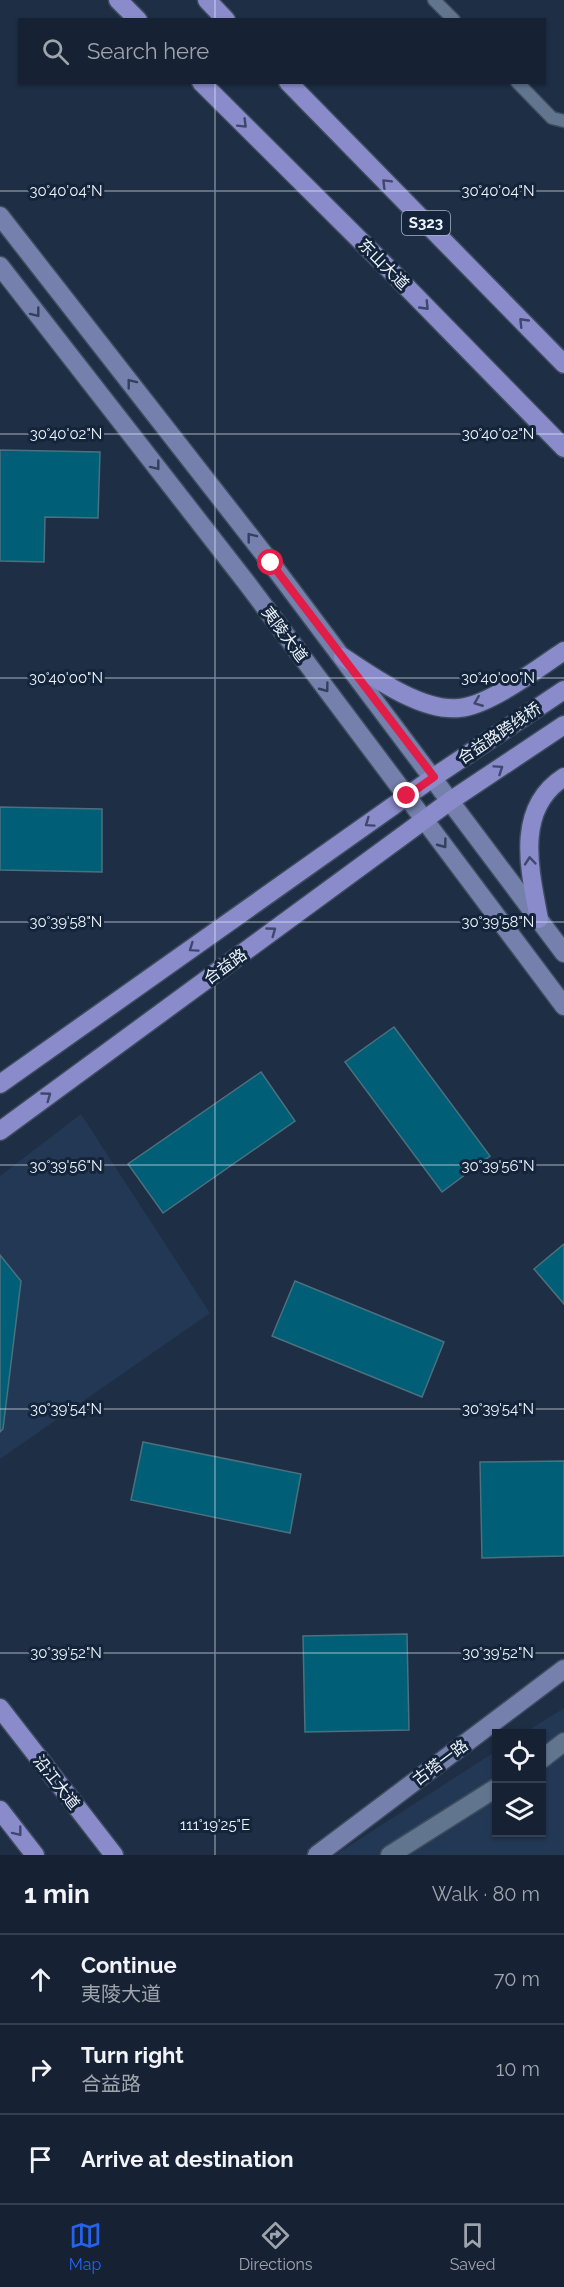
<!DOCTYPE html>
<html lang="en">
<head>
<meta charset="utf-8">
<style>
	body { margin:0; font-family:Raleway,"Noto Sans SC",sans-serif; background:#232f40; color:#f1f3f6 }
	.controls { position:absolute; right:18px; bottom:18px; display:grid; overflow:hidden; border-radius:0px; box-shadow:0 2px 4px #0004 }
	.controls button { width:54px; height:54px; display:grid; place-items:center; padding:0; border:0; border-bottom:2px solid #353f4f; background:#162234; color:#f1f3f6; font:30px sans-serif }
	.stop { position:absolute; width:18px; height:18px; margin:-14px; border:4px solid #e11d48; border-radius:50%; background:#fff }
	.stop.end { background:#e11d48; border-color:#fff; box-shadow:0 2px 6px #0008 }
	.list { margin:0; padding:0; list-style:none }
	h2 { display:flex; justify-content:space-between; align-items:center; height:78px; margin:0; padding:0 24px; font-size:26px }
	h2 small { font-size:20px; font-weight:400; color:#9ea4ac }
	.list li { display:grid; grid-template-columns:39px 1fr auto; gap:18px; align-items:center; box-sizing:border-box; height:90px; padding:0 24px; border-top:2px solid #353f4f }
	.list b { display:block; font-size:22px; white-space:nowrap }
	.list p { margin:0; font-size:20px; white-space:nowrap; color:#9ea4ac }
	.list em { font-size:20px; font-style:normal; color:#9ea4ac }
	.icon { flex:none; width:33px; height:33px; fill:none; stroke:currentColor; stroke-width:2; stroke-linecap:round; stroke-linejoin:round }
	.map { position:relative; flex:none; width:564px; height:1855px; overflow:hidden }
	.search { position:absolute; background:#162234; box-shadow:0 2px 4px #0004; left:18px; right:18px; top:18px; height:66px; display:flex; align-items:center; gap:15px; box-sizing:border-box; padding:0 21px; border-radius:0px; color:#9ea4ac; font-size:22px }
	.sheet { height:348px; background:#162234 }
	nav { display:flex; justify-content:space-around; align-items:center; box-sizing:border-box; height:84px; border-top:2px solid #353f4f; background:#162234; font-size:16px; color:#9ea4ac }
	nav a { display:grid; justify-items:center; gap:3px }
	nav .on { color:#2563eb }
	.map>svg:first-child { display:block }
	.built { fill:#233854 }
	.building { fill:#005e77; stroke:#4b707e; stroke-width:1.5 }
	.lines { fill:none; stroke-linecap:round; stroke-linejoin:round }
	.lane-casing { stroke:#3d4b5d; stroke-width:15 }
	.street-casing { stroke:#3d4b5d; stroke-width:21 }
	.secondary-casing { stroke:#3d4b5d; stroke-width:21 }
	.primary-casing { stroke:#3d4b5d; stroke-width:21 }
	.lane { stroke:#61758f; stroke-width:12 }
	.street { stroke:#61758f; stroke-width:18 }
	.secondary { stroke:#7580ad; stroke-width:18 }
	.primary { stroke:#8a8bca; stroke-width:18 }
	.oneway { stroke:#3d486c }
	.oneway2 { stroke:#31405c }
	.route { stroke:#e11d48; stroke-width:8 }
	.ticks { fill:none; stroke:#ecf3fc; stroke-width:1.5; stroke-opacity:0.45 }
	.labels { text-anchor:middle; stroke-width:6; stroke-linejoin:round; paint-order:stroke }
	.shield { fill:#14243a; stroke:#abb5c2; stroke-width:1.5 }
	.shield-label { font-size:15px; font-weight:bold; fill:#ecf3fc }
	.street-label { font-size:16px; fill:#ecf3fc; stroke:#14243a }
	.ticks-label { font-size:15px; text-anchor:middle; fill:#ecf3fc; stroke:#14243a; stroke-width:6; stroke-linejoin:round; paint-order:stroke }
</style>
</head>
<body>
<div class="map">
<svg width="564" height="1855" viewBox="0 0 564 1855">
	<rect width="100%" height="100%" fill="#1d2e45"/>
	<path class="built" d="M81 1114 210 1313 0 1459V1176Z
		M564 1708V1855H335L496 1751V1832H542V1734L524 1733Z"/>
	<path class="building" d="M0 450 100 452 98 518 45 517 44 562 0 561Z
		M0 807 102 809V872L0 870Z
		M394 1027 490 1156 442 1192 345 1062Z
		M261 1072 295 1121 163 1213 128 1164Z
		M564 1244V1304L534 1269Z
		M0 1255 21 1281 3 1429 0 1432Z
		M295 1281 444 1342 422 1397 272 1336Z
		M143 1442 301 1474 290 1533 131 1500Z
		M564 1461V1556L482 1558 480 1462Z
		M407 1634 409 1730 305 1732 303 1636Z"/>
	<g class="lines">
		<g class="lane-casing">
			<path id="lane" d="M434 0 454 20
				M517 82 552 118 564 121"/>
		</g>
		<g class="street-casing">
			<path id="street" d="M542 1759 564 1742
				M390 1855 496 1788"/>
		</g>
		<g class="secondary-casing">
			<path id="secondary" d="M0 216 271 563 564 953
				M0 266 246 582 564 1006
				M317 1855 564 1669"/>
		</g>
		<g class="primary-casing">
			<path id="primary" d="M118 0 138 20
				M207 0 226 20
				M201 82 392 272 564 448
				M288 82 564 364
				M343 657C373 677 422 712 459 708 489 706 538 668 564 651
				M539 919C530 871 514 809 564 777
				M0 1084 434 777 564 690
				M0 1131 450 801 564 725
				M0 1708 114 1855
				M0 1810 35 1855"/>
		</g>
		<use href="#lane" class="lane"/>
		<use href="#street" class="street"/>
		<use href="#secondary" class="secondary"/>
		<use href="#primary" class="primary"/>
	</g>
	<defs><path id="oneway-chevron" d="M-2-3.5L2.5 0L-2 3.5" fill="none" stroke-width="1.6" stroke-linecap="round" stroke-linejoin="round" transform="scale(1.5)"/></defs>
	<g class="oneway">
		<use href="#oneway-chevron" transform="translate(243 124) rotate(45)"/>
		<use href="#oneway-chevron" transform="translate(386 183) rotate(-135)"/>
		<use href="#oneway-chevron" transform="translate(425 306) rotate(46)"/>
		<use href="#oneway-chevron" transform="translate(523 322) rotate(-134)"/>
		<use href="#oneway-chevron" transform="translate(478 702) rotate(158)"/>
		<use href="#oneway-chevron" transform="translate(499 769) rotate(-34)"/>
		<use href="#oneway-chevron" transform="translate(369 823) rotate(145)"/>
		<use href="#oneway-chevron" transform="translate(530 861) rotate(-95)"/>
		<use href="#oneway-chevron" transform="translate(272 931) rotate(-36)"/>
		<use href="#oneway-chevron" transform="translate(193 948) rotate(145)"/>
		<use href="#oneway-chevron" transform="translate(47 1096) rotate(-36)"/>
		<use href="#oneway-chevron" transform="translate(18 1832) rotate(52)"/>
	</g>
	<g class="oneway2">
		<use href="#oneway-chevron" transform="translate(36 313) rotate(52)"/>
		<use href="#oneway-chevron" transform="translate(131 383) rotate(-128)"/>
		<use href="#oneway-chevron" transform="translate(156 466) rotate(52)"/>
		<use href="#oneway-chevron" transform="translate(251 537) rotate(-128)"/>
		<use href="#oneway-chevron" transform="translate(325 688) rotate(53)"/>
		<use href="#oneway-chevron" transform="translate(443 844) rotate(53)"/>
	</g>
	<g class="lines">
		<path class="route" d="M271 563 434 777 407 796"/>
	</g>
	<path class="ticks" d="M215 0V20M215 82V1855M0 191H564M0 434H564M0 678H564M0 922H564M0 1165H564M0 1409H564M0 1653H564"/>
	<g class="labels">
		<rect class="shield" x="402" y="211" width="48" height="24" rx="4.5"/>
		<g class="shield-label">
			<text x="426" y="228">S323</text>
		</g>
		<g class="street-label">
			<text transform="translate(384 264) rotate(45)" y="6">东山大道</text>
			<text transform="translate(285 634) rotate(53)" y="6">夷陵大道</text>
			<text transform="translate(499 733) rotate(-34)" y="6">合益路跨线桥</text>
			<text transform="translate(225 966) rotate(-36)" y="6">合益路</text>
			<text transform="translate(440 1762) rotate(-37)" y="6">古塔一路</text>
			<text transform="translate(57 1782) rotate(52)" y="6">沿江大道</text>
		</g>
	</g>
	<g class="ticks-label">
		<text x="66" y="196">30°40'04"N</text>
		<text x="498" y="196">30°40'04"N</text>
		<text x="66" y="439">30°40'02"N</text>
		<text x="498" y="439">30°40'02"N</text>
		<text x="66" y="683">30°40'00"N</text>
		<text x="498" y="683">30°40'00"N</text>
		<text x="66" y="927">30°39'58"N</text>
		<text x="498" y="927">30°39'58"N</text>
		<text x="66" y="1171">30°39'56"N</text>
		<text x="498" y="1171">30°39'56"N</text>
		<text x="66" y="1414">30°39'54"N</text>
		<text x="498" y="1414">30°39'54"N</text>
		<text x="66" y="1658">30°39'52"N</text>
		<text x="498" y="1658">30°39'52"N</text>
		<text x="215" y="1830">111°19'25"E</text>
	</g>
</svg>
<div class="controls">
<button><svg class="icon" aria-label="locate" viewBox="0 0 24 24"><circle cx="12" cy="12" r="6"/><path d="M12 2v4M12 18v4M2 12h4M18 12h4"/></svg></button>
<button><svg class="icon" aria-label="layers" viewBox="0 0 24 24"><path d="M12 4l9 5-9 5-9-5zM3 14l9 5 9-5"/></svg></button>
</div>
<div class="stop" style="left:271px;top:563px"></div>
<div class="stop end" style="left:407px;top:796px"></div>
<div class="search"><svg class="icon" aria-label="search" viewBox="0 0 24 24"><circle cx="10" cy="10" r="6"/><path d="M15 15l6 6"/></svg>Search here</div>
</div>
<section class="sheet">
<h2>1 min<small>Walk · 80 m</small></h2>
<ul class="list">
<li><svg class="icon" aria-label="ahead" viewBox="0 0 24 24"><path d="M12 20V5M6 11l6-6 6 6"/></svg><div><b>Continue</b><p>夷陵大道</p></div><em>70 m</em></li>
<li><svg class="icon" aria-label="right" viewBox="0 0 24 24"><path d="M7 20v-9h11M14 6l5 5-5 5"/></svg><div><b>Turn right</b><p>合益路</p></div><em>10 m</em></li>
<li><svg class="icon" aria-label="arrive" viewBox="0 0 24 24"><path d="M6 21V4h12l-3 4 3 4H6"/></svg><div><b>Arrive at destination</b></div></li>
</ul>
</section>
<nav>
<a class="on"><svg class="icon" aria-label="map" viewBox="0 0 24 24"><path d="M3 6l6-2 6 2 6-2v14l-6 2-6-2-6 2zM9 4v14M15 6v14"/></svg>Map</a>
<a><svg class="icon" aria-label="directions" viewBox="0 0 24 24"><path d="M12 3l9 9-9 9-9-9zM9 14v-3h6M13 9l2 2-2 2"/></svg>Directions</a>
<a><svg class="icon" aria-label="saved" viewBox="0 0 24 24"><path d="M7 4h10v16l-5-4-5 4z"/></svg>Saved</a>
</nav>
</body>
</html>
